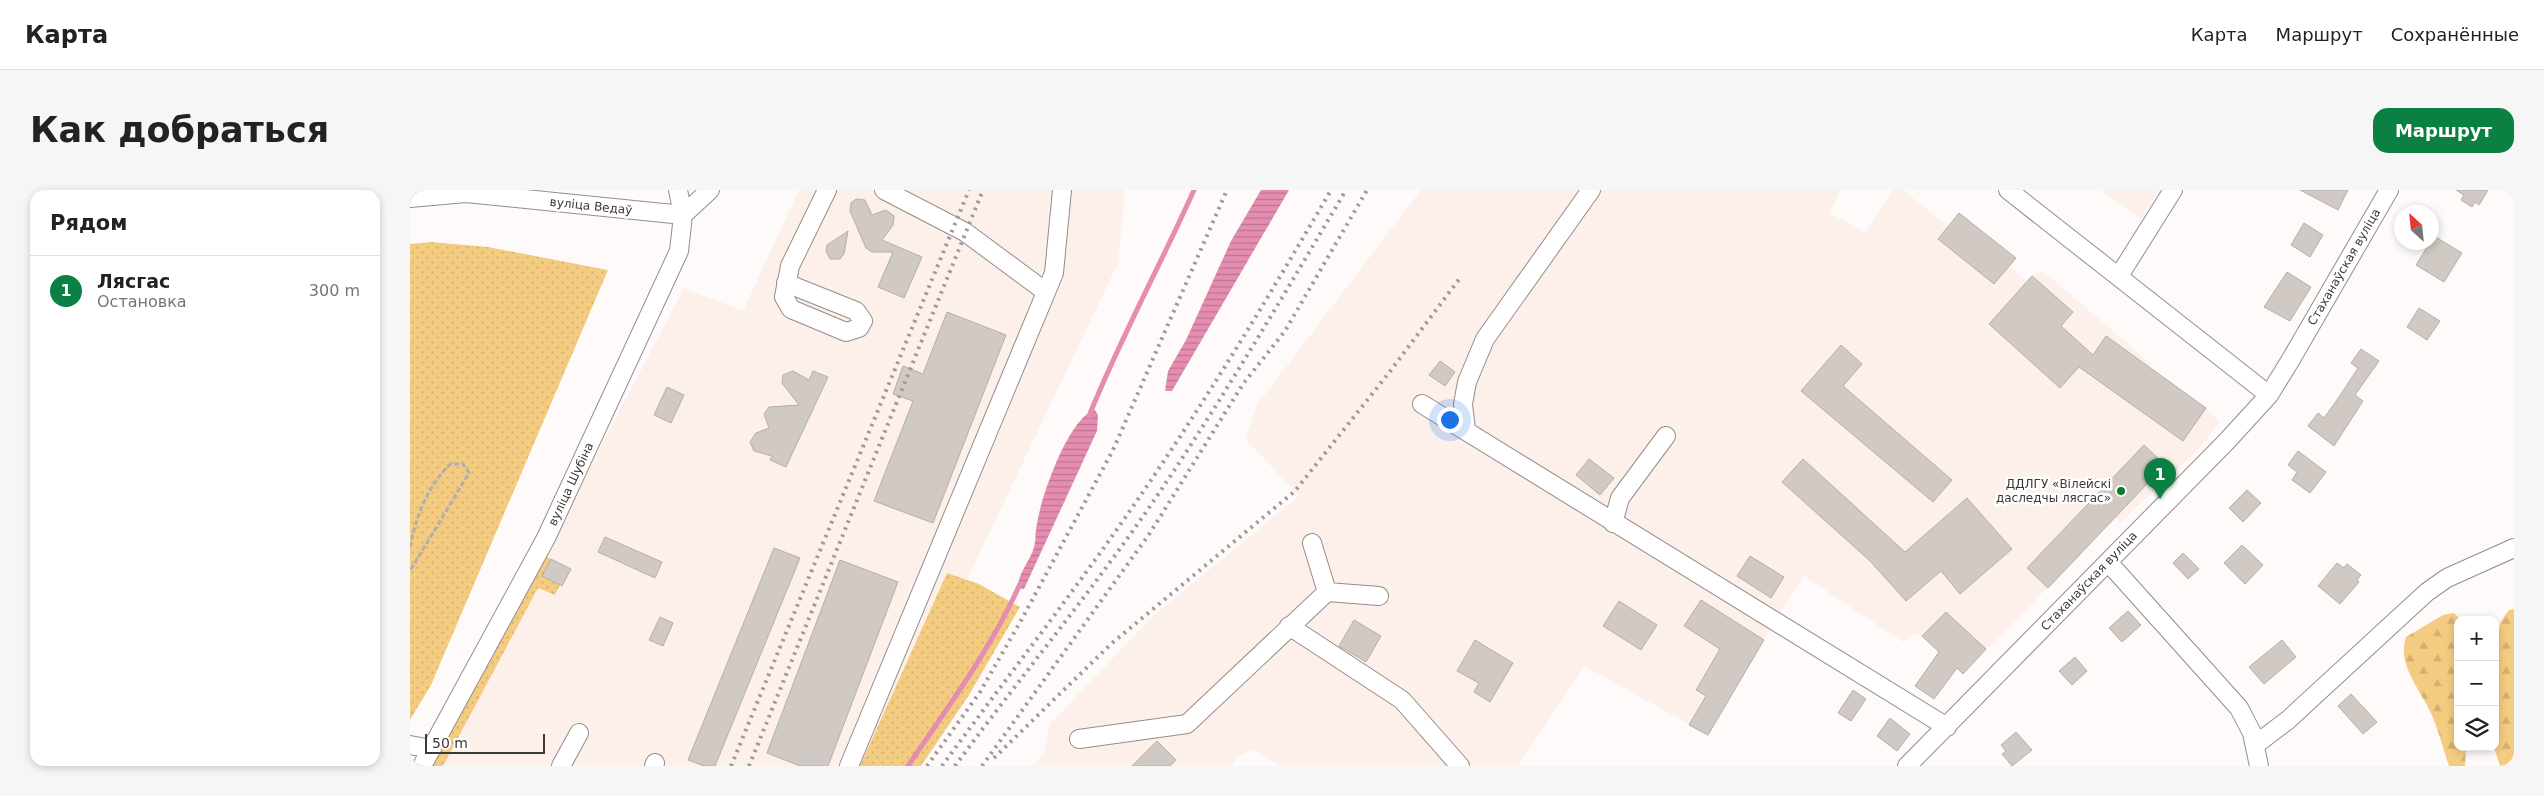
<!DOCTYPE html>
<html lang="ru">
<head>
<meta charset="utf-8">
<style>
	body { margin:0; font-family:"DejaVu Sans",sans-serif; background:#f6f6f6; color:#222 }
	.controls { position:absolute; right:15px; bottom:15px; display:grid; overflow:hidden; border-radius:10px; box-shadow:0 2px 8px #0003 }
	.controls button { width:45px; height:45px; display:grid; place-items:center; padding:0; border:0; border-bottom:1px solid #e0e0e0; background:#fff; color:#222; font:25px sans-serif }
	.compass { position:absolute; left:1984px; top:15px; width:45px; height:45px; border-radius:50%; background:#fff; box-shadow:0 2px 8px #0003; rotate:333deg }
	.scale { position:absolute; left:15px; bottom:12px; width:120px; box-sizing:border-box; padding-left:5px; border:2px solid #3c3837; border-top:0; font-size:14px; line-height:18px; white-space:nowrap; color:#3c3837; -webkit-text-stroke:4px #fff; paint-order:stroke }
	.you { position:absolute; left:1039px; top:229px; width:18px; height:18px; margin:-12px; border:4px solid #fff; border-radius:50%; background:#1a73e8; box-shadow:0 0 0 8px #1a73e833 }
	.badge { display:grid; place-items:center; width:32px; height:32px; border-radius:50%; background:#0b8043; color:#fff; font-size:16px; font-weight:700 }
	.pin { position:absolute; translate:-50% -41px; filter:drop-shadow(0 1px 2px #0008) }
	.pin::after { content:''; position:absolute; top:26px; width:18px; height:15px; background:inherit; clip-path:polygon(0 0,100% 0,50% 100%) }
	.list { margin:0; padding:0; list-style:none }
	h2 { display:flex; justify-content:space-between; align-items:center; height:65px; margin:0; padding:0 20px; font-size:21px }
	h2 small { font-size:16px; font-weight:400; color:#767676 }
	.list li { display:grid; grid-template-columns:32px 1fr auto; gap:15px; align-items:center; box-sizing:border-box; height:70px; padding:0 20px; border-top:1px solid #e0e0e0 }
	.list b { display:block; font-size:19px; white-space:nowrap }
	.list p { margin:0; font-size:16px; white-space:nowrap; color:#767676 }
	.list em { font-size:16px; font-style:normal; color:#767676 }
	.icon { flex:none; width:28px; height:28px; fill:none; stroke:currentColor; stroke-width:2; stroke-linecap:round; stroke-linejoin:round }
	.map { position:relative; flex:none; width:2104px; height:576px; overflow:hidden; border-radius:15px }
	header { display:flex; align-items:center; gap:30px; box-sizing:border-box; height:70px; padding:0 25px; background:#fff; border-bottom:1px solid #e0e0e0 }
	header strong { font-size:24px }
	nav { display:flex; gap:28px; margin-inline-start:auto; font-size:18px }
	.intro { display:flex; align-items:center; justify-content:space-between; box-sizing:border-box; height:120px; padding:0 30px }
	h1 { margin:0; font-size:35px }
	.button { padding:12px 22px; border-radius:15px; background:#0b8043; color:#fff; font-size:18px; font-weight:700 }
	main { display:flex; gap:30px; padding:0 30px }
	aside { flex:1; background:#fff; border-radius:15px; box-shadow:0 2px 8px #0003 }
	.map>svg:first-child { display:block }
	.built { fill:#fdefea }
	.green { fill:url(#green-dots) }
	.forest { fill:url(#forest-firs) }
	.water { fill:url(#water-rules) }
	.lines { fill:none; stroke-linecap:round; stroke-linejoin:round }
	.stream { stroke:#e58db0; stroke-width:5 }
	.building { fill:#d0c9c4; stroke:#b5afa9 }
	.minor-casing { stroke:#958d8a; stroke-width:20 }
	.path { stroke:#b2aead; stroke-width:3; stroke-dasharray:5 2.5; stroke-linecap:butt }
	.minor { stroke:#fff; stroke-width:18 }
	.rail { stroke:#9e9a99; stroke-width:4; stroke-dasharray:2.5 5; stroke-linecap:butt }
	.poi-dot { fill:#0b7a2f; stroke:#fff; stroke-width:2 }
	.labels { text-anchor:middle; stroke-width:5; stroke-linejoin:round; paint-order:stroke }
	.street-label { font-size:12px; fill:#3c3837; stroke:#fff }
	.poi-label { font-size:12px; fill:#3c3837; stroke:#fff; text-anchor:end }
</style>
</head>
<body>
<header>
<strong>Карта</strong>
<nav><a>Карта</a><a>Маршрут</a><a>Сохранённые</a></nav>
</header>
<div class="intro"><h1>Как добраться</h1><a class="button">Маршрут</a></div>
<main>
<aside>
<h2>Рядом<small></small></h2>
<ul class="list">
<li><span class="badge">1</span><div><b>Лясгас</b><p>Остановка</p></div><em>300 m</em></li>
</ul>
</aside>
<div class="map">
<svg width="2104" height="576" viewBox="0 0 2104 576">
	<defs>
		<pattern id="green-dots" width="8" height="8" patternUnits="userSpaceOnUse" patternTransform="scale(1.25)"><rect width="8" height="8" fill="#f4cc81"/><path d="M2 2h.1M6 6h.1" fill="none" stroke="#d2b070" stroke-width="1.8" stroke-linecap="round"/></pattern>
		<pattern id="forest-firs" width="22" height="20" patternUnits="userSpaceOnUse" patternTransform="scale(1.25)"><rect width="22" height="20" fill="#f4cc81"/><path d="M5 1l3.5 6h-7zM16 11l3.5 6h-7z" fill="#d2b070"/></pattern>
		<pattern id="water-rules" width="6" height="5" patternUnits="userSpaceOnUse" patternTransform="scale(1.25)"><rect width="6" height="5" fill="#e58db0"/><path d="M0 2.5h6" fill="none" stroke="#bb7490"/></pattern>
	</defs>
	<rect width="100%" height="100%" fill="#fefaf9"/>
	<path class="built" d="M389 0H715L708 73 468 576H24L274 98 333 121Z
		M1011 0H1430L1420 23 1456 43 1482 0H1493L1538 36 1549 23 1606 68 1599 76 1616 92 1622 86 1633 81 1741 174 1739 176 1796 218 1810 232 1785 263 1710 333 1706 327 1553 484 1513 446 1504 444 1493 452 1394 386 1372 419 1298 545 1175 476 1108 576H870L844 560 831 564 821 576H623L634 564 640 534 742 427 889 306 836 249 847 215Z
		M1691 0H1749L1731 29Z"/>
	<path class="green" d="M21 52 78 57 198 80 21 495 0 530V54Z
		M134 366 141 369 150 395 145 405 128 398 33 576H21Z
		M537 383 569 394 610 417 559 505 511 576H450Z"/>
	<path class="forest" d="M2104 419V576H2090L2084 557 2085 454 2091 431 2099 420Z
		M2044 423 2051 430H2048V557H2056L2055 576H2039C2033 558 2028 538 2020 521 2009 498 1987 474 1996 447L2033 425Z"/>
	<path class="water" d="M851 0H879L762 201H755L758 181 776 150 821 51Z
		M685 220 688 225 687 241 614 399 608 398C608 381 623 369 625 352 626 349 625 344 626 341 628 314 658 227 685 220Z"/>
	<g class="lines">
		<path class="stream" d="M679 226C710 149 750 76 784 0
			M498 576C538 517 581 459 610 394"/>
	</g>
	<path class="building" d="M1890 0H1938L1928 20Z
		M2046 0H2078L2069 15 2065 12 2062 17 2051 10 2054 5Z
		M446 9 455 10 462 25 476 20 484 26 483 35 472 50 512 67 494 108 468 97 483 62H462L456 58 440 21 441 13Z
		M1549 23 1606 68 1584 94 1528 49Z
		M1894 33 1913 45 1900 67 1881 55Z
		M438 41 434 64 430 69H420L416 61 417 55Z
		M2024 46 2052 63 2034 92 2006 75Z
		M1877 82 1901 97 1880 131 1854 117Z
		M1622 86 1663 122 1651 136 1683 165 1696 146 1796 218 1773 251 1669 177 1650 198 1579 134Z
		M2009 118 2030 131 2017 150 1997 137Z
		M537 122 596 145 523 333 464 311 503 211 483 204 493 176 513 184Z
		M1431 155 1452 174 1433 196 1542 290 1523 312 1391 201Z
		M1951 159 1969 171 1945 205 1953 211 1924 256 1898 236 1908 223 1914 228 1929 207 1948 178 1941 173Z
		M1030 171 1045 182 1035 196 1019 185Z
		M383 181 399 190 403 181 418 187 376 277 360 270 362 266 344 261 340 252 346 243 359 238 354 224 359 217 389 215 372 193 373 185Z
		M257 197 274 205 261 233 244 225Z
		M1734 255 1755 275 1638 398 1617 378Z
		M1888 261 1916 282 1900 303 1882 290 1887 282 1878 275Z
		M1179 269 1204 288 1190 305 1166 285Z
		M1393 269 1495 362 1557 308 1602 359 1550 404 1531 381 1496 411 1460 371 1372 292Z
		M1837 300 1851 313 1833 332 1819 318Z
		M195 347 252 372 245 388 188 362Z
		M1832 355 1853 375 1835 394 1814 373Z
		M364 358 390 368 305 576H294L278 570Z
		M1773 363 1789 379 1778 389 1763 373Z
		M1340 366 1374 387 1361 408 1327 386Z
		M141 369 161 379 152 396 132 386Z
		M430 370 488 392 418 576H390L357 563Z
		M1927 373 1934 378 1937 374 1951 385 1947 390 1949 392 1930 414 1908 396Z
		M1291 410 1354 450 1298 545 1279 535 1296 506 1286 500 1310 459 1274 436Z
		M1209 411 1247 435 1231 460 1193 436Z
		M1718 421 1731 435 1712 452 1699 438Z
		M1536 422 1576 459 1553 484 1547 478 1524 509 1505 496 1529 462 1512 446Z
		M250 427 263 433 253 456 239 450Z
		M944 430 971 446 956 472 929 456Z
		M1065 450 1103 473 1080 512 1064 502 1069 493 1047 481Z
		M1872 450 1886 467 1854 494 1839 477Z
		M1665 467 1677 481 1662 495 1649 481Z
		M1443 500 1456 509 1441 531 1428 523Z
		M1941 504 1967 532 1953 544 1928 516Z
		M1480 528 1500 544 1487 561 1467 546Z
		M1606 542 1622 560 1602 576 1592 564 1596 561 1591 555Z
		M747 551 766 570 760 576H722Z"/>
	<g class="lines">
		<g class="minor-casing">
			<path id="minor" d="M474 0 555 42 636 102
				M1598 0 1859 205
				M0 8 56 3 273 25
				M273 25 300 0
				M1709 86 1763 0
				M376 93 446 121 453 131 449 138 436 142 381 119 374 107 380 76 417 0
				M1012 214 1537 537
				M1056 240 1053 214 1057 192 1075 149 1181 0
				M1203 333 1210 308 1256 246
				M902 353 917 402
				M1698 372 1829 518 1842 543 1849 576
				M879 436 992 510 1050 576
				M669 549 777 534 917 402 969 406
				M0 555 22 559
				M1845 555 1878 530 2017 402 2037 388 2104 358
				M12 576 136 348 269 61 273 25 268 0
				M151 576 169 543
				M244 576 245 573
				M439 576 644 83 652 0
				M1497 576 1817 251 1859 205 1880 171 1979 0"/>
		</g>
		<path class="path" d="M0 357C6 326 18 296 40 274H53L59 283 0 381"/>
		<use href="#minor" class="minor"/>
		<path class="rail" d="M584 568 701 454 885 301 978 184 1050 88
			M321 576 559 0
			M339 576 573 0
			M517 576 570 502 613 427 703 260 817 0
			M532 576C589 498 649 421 705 342 783 232 853 117 921 0
			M545 576C611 486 684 399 747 306 814 207 875 103 936 0
			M572 576 740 343 833 194 875 141 957 0"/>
	</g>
	<circle class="poi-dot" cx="1711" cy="301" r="5"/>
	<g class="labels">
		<g class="street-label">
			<text transform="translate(181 16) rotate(6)" y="4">вуліца Ведаў</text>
			<text transform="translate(1934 77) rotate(-60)" y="4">Стаханаўская вуліца</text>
			<text transform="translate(161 294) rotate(-65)" y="4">вуліца Шубіна</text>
			<text transform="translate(1679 391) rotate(-46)" y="4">Стаханаўская вуліца</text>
		</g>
		<g class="poi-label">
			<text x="1701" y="298">ДДЛГУ «Вілейскі<tspan x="1701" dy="14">даследчы лясгас»</tspan></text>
		</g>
	</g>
</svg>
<div class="controls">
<button>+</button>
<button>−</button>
<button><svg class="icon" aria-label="layers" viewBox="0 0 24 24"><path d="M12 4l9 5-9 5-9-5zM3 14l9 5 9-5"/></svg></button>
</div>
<svg class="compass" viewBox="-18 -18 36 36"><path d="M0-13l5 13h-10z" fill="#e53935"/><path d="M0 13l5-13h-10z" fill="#767676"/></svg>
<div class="scale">50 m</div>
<div class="you"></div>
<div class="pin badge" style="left:1750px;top:309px">1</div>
</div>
</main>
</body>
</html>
